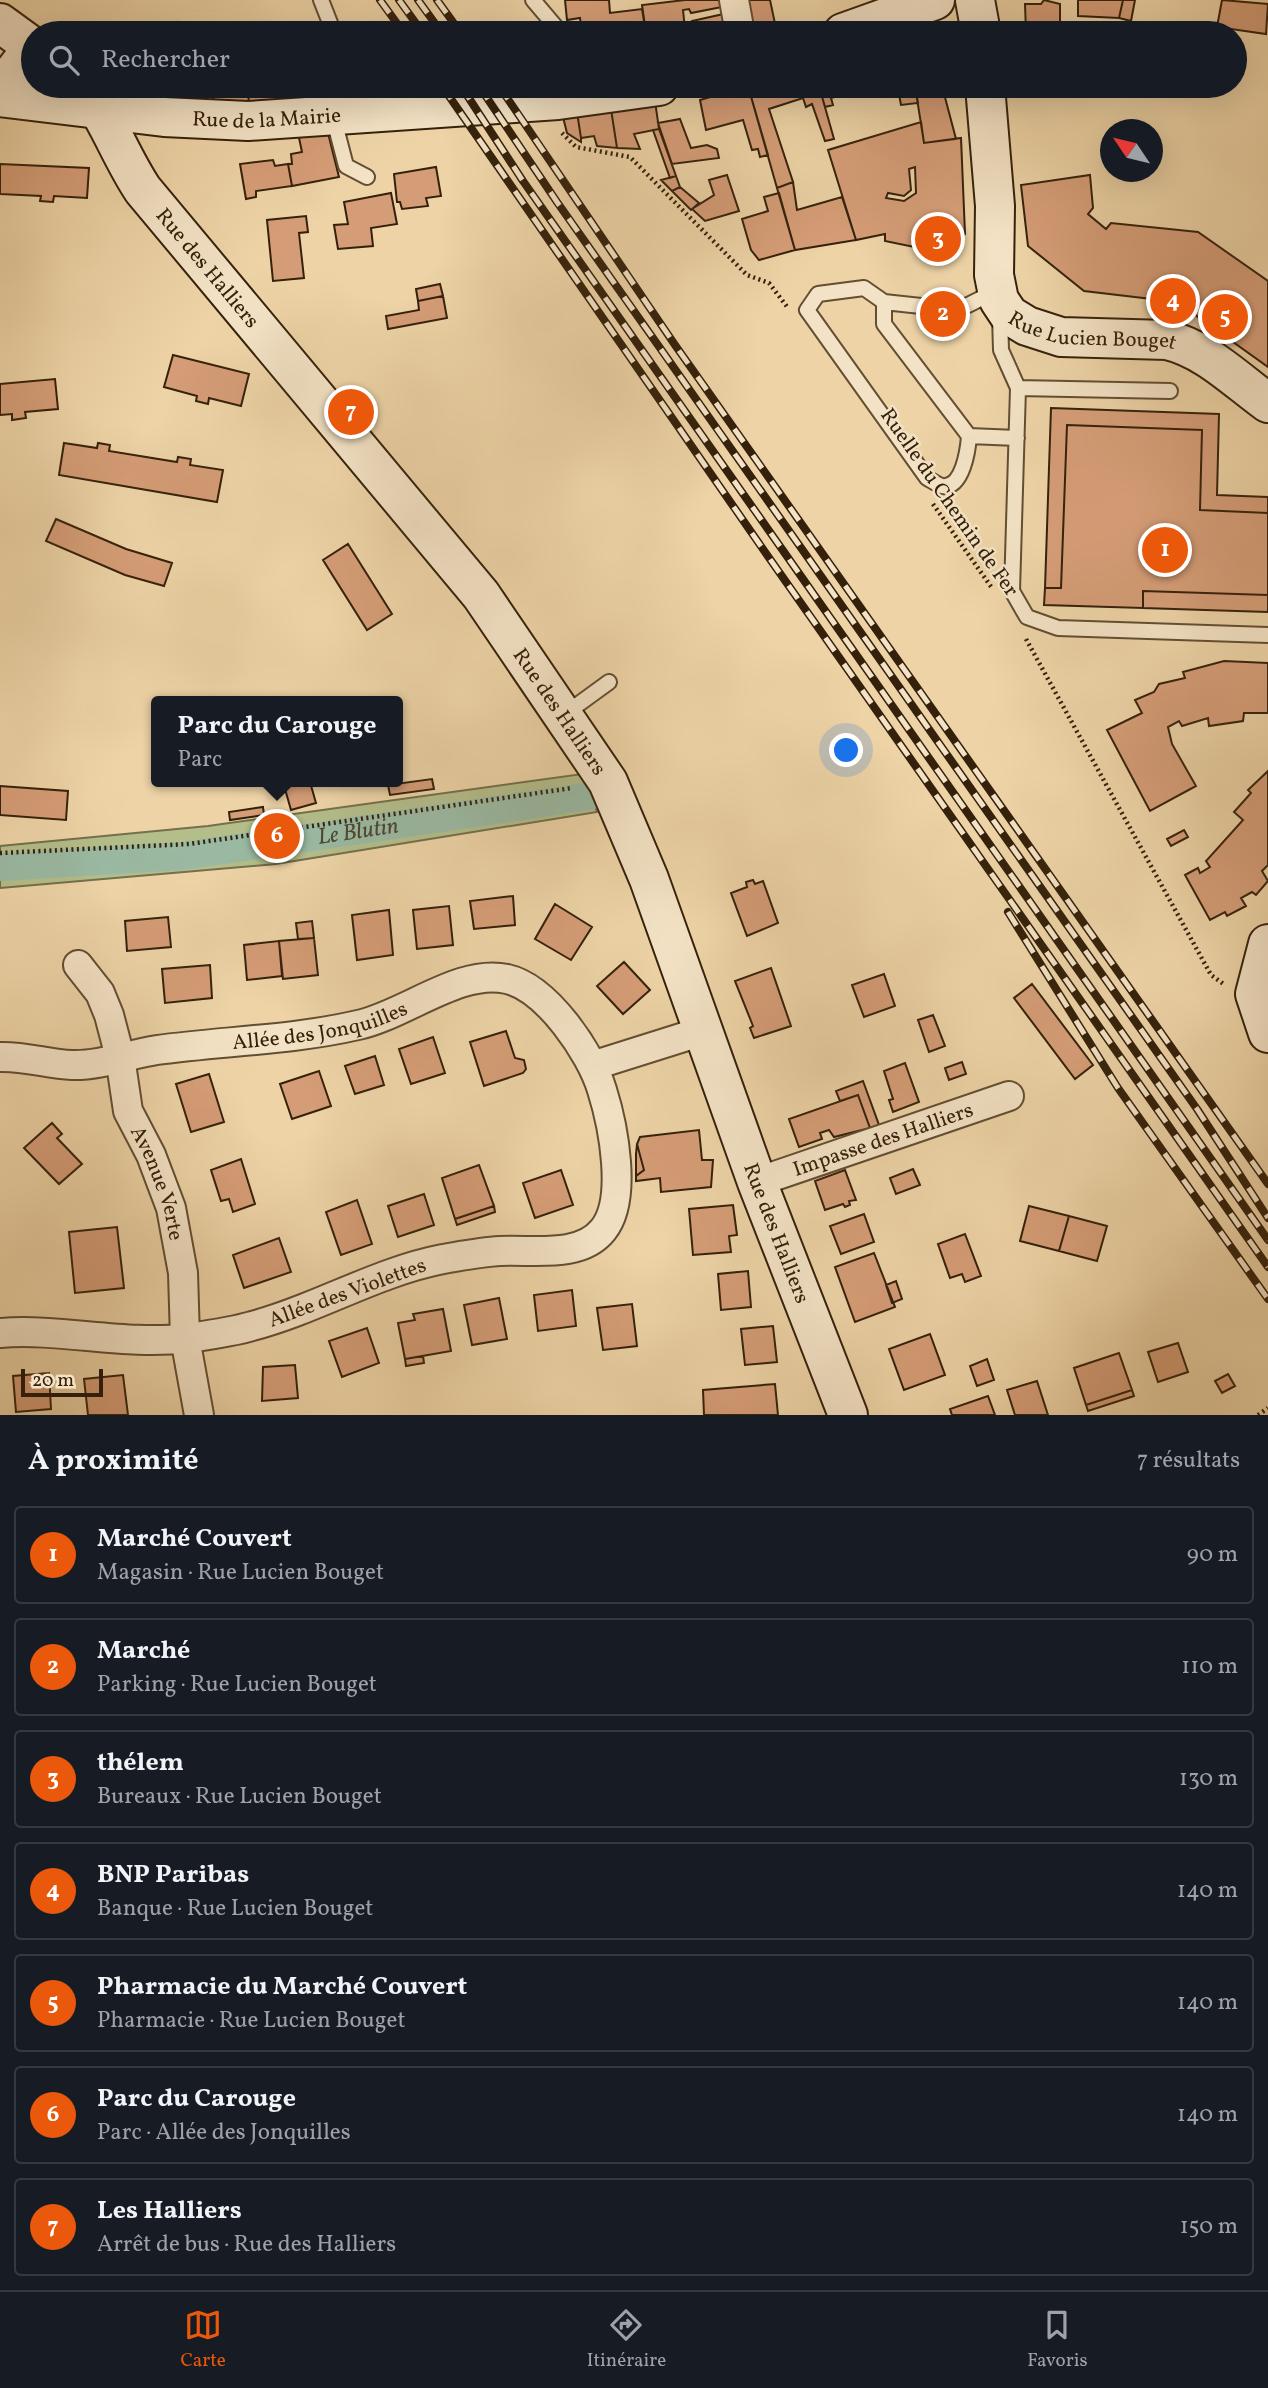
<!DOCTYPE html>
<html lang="fr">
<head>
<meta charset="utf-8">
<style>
	body { margin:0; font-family:Vollkorn,serif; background:#242831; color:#f1f3f6 }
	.compass { position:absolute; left:1100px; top:119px; width:63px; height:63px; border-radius:50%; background:#171b24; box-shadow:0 7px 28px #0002; rotate:305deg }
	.scale { position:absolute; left:21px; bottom:18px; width:82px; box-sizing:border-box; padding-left:7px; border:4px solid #35210b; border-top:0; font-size:19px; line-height:24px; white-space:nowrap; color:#35210b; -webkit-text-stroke:5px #f3e2c5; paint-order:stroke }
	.you { position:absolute; left:847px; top:751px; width:24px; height:24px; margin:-18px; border:5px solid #fff; border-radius:50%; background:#1a73e8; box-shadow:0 0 0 10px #1a73e833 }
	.badge { display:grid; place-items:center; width:46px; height:46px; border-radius:50%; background:#ea580c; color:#fff; font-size:23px; font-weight:700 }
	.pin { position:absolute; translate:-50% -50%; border:4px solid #fff; box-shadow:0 2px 7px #0006 }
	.popup { position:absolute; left:151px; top:696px; width:252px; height:91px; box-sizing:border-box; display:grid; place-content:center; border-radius:7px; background:#171b24; filter:drop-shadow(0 2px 5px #0005); font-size:23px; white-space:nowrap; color:#9ea1a6 }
	.popup b { font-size:26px; color:#f1f3f6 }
	.popup::after { content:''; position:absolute; left:50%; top:100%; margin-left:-14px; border:14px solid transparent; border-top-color:#171b24 }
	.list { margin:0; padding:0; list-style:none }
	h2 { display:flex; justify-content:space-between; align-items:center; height:91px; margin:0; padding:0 28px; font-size:30px }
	h2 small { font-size:23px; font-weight:400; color:#9ea1a6 }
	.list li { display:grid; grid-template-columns:46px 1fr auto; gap:21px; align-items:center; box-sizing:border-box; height:98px; margin:0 14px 14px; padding:0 14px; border:2px solid #363941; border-radius:7px }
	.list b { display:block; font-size:26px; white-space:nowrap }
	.list p { margin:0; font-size:23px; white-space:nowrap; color:#9ea1a6 }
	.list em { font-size:23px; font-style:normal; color:#9ea1a6 }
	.icon { flex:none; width:38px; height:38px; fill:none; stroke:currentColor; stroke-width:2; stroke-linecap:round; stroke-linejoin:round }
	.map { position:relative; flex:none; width:1268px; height:1415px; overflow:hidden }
	.search { position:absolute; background:#171b24; box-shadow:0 7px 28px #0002; left:21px; right:21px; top:21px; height:77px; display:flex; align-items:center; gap:18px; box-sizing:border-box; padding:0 24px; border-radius:38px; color:#9ea1a6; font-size:26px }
	.sheet { height:875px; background:#171b24 }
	nav { display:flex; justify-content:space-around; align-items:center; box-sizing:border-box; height:98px; border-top:2px solid #363941; background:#171b24; font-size:19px; color:#9ea1a6 }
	nav a { display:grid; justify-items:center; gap:4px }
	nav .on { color:#ea580c }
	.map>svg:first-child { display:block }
	.green { fill:#b3be8b; stroke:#74704b; stroke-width:2 }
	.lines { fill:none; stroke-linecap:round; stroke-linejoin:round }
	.canal { stroke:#9ab9a2; stroke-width:28 }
	.building { fill:#d59d77; stroke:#35210b; stroke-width:2; fill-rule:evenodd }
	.lane-casing { stroke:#634e32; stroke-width:18 }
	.street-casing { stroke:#634e32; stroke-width:32 }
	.secondary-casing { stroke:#35210b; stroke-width:42 }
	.path { stroke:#35210b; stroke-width:4.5; stroke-dasharray:2 3.5; stroke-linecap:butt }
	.lane { stroke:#f3e2c5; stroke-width:14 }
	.street { stroke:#f3e2c5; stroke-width:28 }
	.secondary { stroke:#f3e2c5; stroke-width:38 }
	.rail-casing { stroke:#35210b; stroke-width:8 }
	.rail { stroke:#f3e2c5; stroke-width:5; stroke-dasharray:16; stroke-linecap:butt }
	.labels { text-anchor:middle; stroke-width:5; stroke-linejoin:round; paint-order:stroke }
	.street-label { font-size:21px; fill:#35210b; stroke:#f3e2c5 }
	.water-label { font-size:23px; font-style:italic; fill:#4e4731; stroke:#f3e2c5 }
</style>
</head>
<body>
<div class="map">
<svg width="1268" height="1415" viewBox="0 0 1268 1415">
	<rect width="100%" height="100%" fill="#edd3a6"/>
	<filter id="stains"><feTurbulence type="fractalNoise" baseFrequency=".00286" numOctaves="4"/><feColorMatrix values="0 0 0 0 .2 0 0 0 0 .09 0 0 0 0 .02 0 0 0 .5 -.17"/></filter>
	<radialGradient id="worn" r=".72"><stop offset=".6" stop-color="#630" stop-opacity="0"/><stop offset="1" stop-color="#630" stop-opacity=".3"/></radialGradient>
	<path class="green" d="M582 774 597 812 276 864 0 888V846L208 826Z"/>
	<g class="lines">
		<path class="canal" id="s1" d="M0 867 183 856 590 796"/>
	</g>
	<path class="building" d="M565 0H609L610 13 642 9 646 33H582L580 18 567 20Z
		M685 0H721L722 7 691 13 689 9 683 10 685 29 646 33 642 5Z
		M743 0H770L777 33H747Z
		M1044 0 1060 4V33H1026L1025 4H1041Z
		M1078 0H1123L1119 18 1078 16Z
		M1123 0H1135L1131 21 1119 18Z
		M1222 0 1268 4 1266 34 1217 27Z
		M728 13 734 33H694L692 21Z
		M924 19 928 33H884Z
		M178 22 213 33H174Z
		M214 86H248L249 105 213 101Z
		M297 86H308L312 102 301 103Z
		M748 86H819L834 139 825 141 812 104 806 107 803 98 769 109 793 182 777 188Z
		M748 86 768 155 760 157 758 149 752 150 743 120 706 130 700 100Z
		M819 86H874L831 98 833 105 825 107Z
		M915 86 918 103 901 105 898 89Z
		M915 86H942L956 139 924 143Z
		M283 88 286 103 249 105 248 90 264 89 265 93Z
		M655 101 659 129 634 134 640 149 617 148 611 109Z
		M611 109 617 148 597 146 594 136 581 138 577 112Z
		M577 112 581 138V142L567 133 562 113Z
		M680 119 691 148 707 145 717 149 719 158 672 164 658 123Z
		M921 122 924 143 961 138 965 234 943 253 885 241V234L856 240 828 150ZM915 167 916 193 904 201 886 198 888 193 904 196 911 190 909 169Z
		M327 129 339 177 292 186 288 164H292L291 154 302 152 298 133Z
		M659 129 676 176 670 178 653 130Z
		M273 160 275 166 288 164 292 186 256 191V197L246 199 240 164Z
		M0 164 89 168 87 198 54 196 53 202 40 201 41 196 0 194Z
		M436 167 441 196 426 198 428 206 402 209 400 202H397L394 174Z
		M727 175 739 211 705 221 692 209 714 195 709 180Z
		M1090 175 1093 208 1088 214 1106 229 1111 223 1198 232 1268 281V367L1177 302 1084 291 1028 246 1021 185Z
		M676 176 680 187 672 191 661 180Z
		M793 182 797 210 842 197 856 240 795 250 777 188Z
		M680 187 699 203 691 210 672 191Z
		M391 193 397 224 371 228 373 246 338 249 334 225 348 224 344 202Z
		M779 193 795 250 759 260 751 250 742 219 768 211 764 197Z
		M306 216 308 232 299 233 304 278 273 281 267 220Z
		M440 284 443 296 418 301 416 289Z
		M443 296 447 318 388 329 386 316 419 310 418 301Z
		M173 355 249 374 241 406 209 398 208 404 196 401 197 396 164 387Z
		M55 379 58 409 25 412 26 418 12 420V414L0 415V384Z
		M1051 408 1219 414 1217 495 1268 497V513L1200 510 1202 430 1067 425 1061 588H1045Z
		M1067 425 1202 430 1200 510 1268 513V595L1143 591V608L1044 605 1045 588H1061Z
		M64 443 97 448 98 443 110 445 109 451 177 462 178 457 191 459 190 465 223 470 217 502 59 475Z
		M56 519 126 549 172 563 164 586 125 575 46 541Z
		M348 544 392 614 367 630 323 560Z
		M1143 591 1268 595V612L1143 608Z
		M1224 661 1268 663V713H1244L1243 721 1209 726 1208 718 1182 726 1179 721 1168 727 1172 744 1196 786 1150 811 1107 730 1142 713 1135 700 1154 692 1159 684 1185 678 1183 672Z
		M1268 771V865L1262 871 1268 881 1256 895 1252 892 1241 898 1246 906 1227 916 1225 912 1210 920 1185 875 1198 868 1200 873 1210 867 1206 861 1243 820 1234 812 1251 793 1248 790Z
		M432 779 434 789 390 795 388 785Z
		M283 782H310L316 803 291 810Z
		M0 786 68 791 66 820 0 815Z
		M263 807 264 815 230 820 229 812Z
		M1184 830 1188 837 1171 846 1167 839Z
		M753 880 755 884 763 881 778 923 747 936 731 893 747 887 746 882Z
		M513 896 515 925 474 929 470 901Z
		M555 904 592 927 571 960 535 939Z
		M449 906 453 945 417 949 413 910Z
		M389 910 393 955 357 960 352 915Z
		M168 917 171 947 127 951 125 921Z
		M312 921 314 938 298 939 296 923Z
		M314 938 318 975 283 979 279 941Z
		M279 941 282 976 247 980 244 945Z
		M624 962 650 990 623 1014 597 986Z
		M210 965 212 998 165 1003 162 969Z
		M771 968 791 1026 754 1038 750 1028 753 1026 735 981Z
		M884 974 895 1006 864 1017 852 985Z
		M1032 984 1093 1065 1075 1079 1014 998Z
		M933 1015 945 1046 929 1052 918 1020Z
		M506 1031 515 1058 524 1060 526 1069 523 1073 484 1086 470 1042Z
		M433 1037 445 1073 411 1084 399 1049Z
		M375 1056 384 1085 355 1094 345 1066Z
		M962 1062 966 1074 949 1080 945 1068Z
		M905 1063 919 1102 893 1112 889 1100 893 1099 884 1071Z
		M319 1071 331 1106 292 1119 280 1084Z
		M209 1074 224 1122 191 1132 176 1084Z
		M863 1081 879 1125 870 1128 858 1095 840 1101 836 1091Z
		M858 1095 870 1128 834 1137 829 1130 820 1133 822 1139 799 1147 789 1119Z
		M52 1123 62 1134 57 1138 82 1164 59 1184 24 1148Z
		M699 1130 702 1160H713L711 1187 661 1192 660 1178 636 1181V1176L644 1170 637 1144 640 1137Z
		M637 1144 644 1170 636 1176V1154Z
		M241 1159 255 1204 233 1212 229 1199 221 1201 211 1170Z
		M479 1165 494 1206 455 1219 442 1178Z
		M913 1169 920 1185 896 1194 890 1178Z
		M561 1170 573 1205 535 1218 523 1183Z
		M845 1170 856 1200 849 1201 850 1205 845 1207 843 1204 825 1210 815 1181Z
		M424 1194 434 1225 398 1237 388 1206Z
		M357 1200 372 1244 341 1255 326 1212Z
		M733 1205 737 1235 729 1236 731 1252 693 1255 689 1209Z
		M494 1206 495 1212 457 1225 455 1219Z
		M1029 1206 1069 1216 1059 1251 1020 1241Z
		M864 1214 874 1242 841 1254 830 1226Z
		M1069 1216 1107 1226 1097 1261 1059 1251Z
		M117 1227 124 1288 75 1293 69 1232Z
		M965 1234 981 1276 965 1282 962 1274 950 1278 938 1244Z
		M279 1238 291 1272 244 1288 233 1255Z
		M874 1253 895 1307 855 1322 835 1267Z
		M748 1271 751 1307 721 1310 718 1274Z
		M896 1281 902 1299 892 1303 886 1285Z
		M572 1290 576 1326 538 1331 534 1295Z
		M499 1298 507 1339 472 1345 464 1305Z
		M632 1304 637 1346 603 1350 597 1308Z
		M443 1309 451 1351 405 1359 398 1323 415 1320 413 1314Z
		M773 1326 777 1362 745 1365 741 1329Z
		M367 1328 379 1363 342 1377 329 1341Z
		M930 1334 945 1375 904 1390 889 1349Z
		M1178 1343 1188 1372 1158 1382 1148 1352Z
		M1119 1353 1132 1390 1086 1405 1074 1368Z
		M423 1356 424 1363 406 1366 405 1359Z
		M987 1359 994 1380 977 1386 970 1366Z
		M295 1365 298 1398 262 1401 263 1367Z
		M49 1373 51 1409 16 1412 13 1376Z
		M1228 1374 1235 1386 1222 1393 1215 1381Z
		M123 1375 128 1415H88L84 1379Z
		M1037 1381 1048 1415H1015L1007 1390Z
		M775 1384 778 1415H704L703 1390Z
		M1132 1390 1134 1396 1088 1411 1086 1405Z
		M988 1396 995 1415H952L950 1409Z"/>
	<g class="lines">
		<g class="lane-casing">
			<path id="lane" d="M321 0 334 33
				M533 0 561 33
				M354 86 365 111
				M333 116 346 166 367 177
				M884 302V324L969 436C968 449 963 489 942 486 938 485 931 480 927 478L807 310 818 294 864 288 884 302 958 310 996 291
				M1000 316 1001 350 1018 388 1012 591 1027 617 1058 628 1268 635
				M1018 388 1170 391
				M969 436 1017 438
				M565 714 609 682"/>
		</g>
		<g class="street-casing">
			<g id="street">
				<path d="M734 0 740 33"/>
				<path id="s2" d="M78 965 100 993 109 1015 120 1057 128 1111 151 1155 171 1208 183 1273 185 1338 199 1415"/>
				<path id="s3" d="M0 1057C24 1056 48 1064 72 1065 100 1066 130 1054 157 1050 224 1041 293 1040 358 1025 405 1015 460 968 507 979 547 988 591 1053 602 1090 613 1125 628 1200 603 1230 580 1259 532 1249 500 1251 481 1252 461 1256 443 1259 376 1272 317 1309 252 1326 232 1332 209 1335 188 1338 125 1346 62 1328 0 1333"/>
				<path d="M595 1065 703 1031"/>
				<path id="s4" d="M757 1182 1009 1096"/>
			</g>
		</g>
		<g class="secondary-casing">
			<g id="secondary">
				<path d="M975 0 981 33"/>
				<path d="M0 23 33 47"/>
				<path d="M843 33 935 0"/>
				<path id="s5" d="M82 86C108 117 120 156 143 190L481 595 608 782 649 879 757 1182 848 1415"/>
				<path id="s6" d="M985 86 995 206 994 275 999 300 1009 315 1027 326 1061 337 1167 340C1206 349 1236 380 1268 403"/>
				<path d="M0 90 33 47"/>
				<path id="s7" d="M0 97 164 117 248 121 558 100 659 86"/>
				<path d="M1268 944 1255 994 1268 1033"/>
			</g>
		</g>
		<path class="path" d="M562 133 576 147 630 157 747 275 769 283 788 308
			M933 504 992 588
			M1026 639 1211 975 1225 985
			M0 853 189 844 572 788
			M1258 1415 1268 1408"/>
		<use href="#lane" class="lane"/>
		<use href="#street" class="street"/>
		<use href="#secondary" class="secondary"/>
		<g class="rail-casing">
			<path id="rail" d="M380 0 404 33
				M399 0 423 33
				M418 0 442 33
				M437 0 461 33
				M442 86 765 552 1268 1267
				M461 86 523 181 1268 1240
				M479 86 557 202 1197 1109 1268 1218
				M499 86 675 345 1268 1184
				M1008 912 1118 1088 1268 1299"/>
		</g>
		<use href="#rail" class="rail"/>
	</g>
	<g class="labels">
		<g class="street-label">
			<text dy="7" stroke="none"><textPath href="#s7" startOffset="268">Rue de la Mairie</textPath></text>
			<text dy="7" stroke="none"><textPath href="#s5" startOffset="222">Rue des Halliers</textPath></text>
			<text dy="7" stroke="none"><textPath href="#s6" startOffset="320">Rue Lucien Bouget</textPath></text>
			<text transform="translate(950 502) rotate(55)" y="7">Ruelle du Chemin de Fer</text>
			<text dy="7" stroke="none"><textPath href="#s5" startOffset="789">Rue des Halliers</textPath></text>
			<text dy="7" stroke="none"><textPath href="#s3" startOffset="324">Allée des Jonquilles</textPath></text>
			<text dy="7" stroke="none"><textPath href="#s4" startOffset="133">Impasse des Halliers</textPath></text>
			<text dy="7" stroke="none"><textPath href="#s2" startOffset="236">Avenue Verte</textPath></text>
			<text dy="7" stroke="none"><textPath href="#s5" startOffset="1356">Rue des Halliers</textPath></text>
			<text transform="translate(347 1292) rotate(-20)" y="7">Allée des Violettes</text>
		</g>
		<g class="water-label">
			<text dy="8" stroke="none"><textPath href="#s1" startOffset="360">Le Blutin</textPath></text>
		</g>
	</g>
	<rect width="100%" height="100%" filter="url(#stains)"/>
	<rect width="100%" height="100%" fill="url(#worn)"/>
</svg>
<svg class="compass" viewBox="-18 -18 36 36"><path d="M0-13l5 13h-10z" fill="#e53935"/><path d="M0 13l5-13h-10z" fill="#9ea1a6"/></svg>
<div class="scale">20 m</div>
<div class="you"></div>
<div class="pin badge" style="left:1165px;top:550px">1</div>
<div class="pin badge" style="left:943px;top:314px">2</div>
<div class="pin badge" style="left:938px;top:239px">3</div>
<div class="pin badge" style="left:1173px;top:301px">4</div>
<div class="pin badge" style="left:1225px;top:317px">5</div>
<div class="pin badge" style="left:277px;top:836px">6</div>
<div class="popup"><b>Parc du Carouge</b>Parc</div>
<div class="pin badge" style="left:351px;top:412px">7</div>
<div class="search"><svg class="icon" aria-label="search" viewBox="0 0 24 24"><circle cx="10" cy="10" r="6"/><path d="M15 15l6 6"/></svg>Rechercher</div>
</div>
<section class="sheet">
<h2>À proximité<small>7 résultats</small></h2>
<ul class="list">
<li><span class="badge">1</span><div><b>Marché Couvert</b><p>Magasin · Rue Lucien Bouget</p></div><em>90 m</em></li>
<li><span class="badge">2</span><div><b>Marché</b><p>Parking · Rue Lucien Bouget</p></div><em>110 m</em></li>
<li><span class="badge">3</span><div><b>thélem</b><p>Bureaux · Rue Lucien Bouget</p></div><em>130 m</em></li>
<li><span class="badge">4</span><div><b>BNP Paribas</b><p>Banque · Rue Lucien Bouget</p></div><em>140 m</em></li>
<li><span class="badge">5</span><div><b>Pharmacie du Marché Couvert</b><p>Pharmacie · Rue Lucien Bouget</p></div><em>140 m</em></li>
<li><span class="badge">6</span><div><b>Parc du Carouge</b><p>Parc · Allée des Jonquilles</p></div><em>140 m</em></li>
<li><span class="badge">7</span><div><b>Les Halliers</b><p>Arrêt de bus · Rue des Halliers</p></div><em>150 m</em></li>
</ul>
</section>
<nav>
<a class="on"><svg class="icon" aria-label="map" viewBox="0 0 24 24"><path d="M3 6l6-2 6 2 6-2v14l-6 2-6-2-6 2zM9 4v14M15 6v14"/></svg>Carte</a>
<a><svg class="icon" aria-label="directions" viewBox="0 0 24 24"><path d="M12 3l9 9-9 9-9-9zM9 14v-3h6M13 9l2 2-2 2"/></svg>Itinéraire</a>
<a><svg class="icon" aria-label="saved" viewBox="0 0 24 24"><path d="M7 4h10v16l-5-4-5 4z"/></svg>Favoris</a>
</nav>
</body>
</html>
